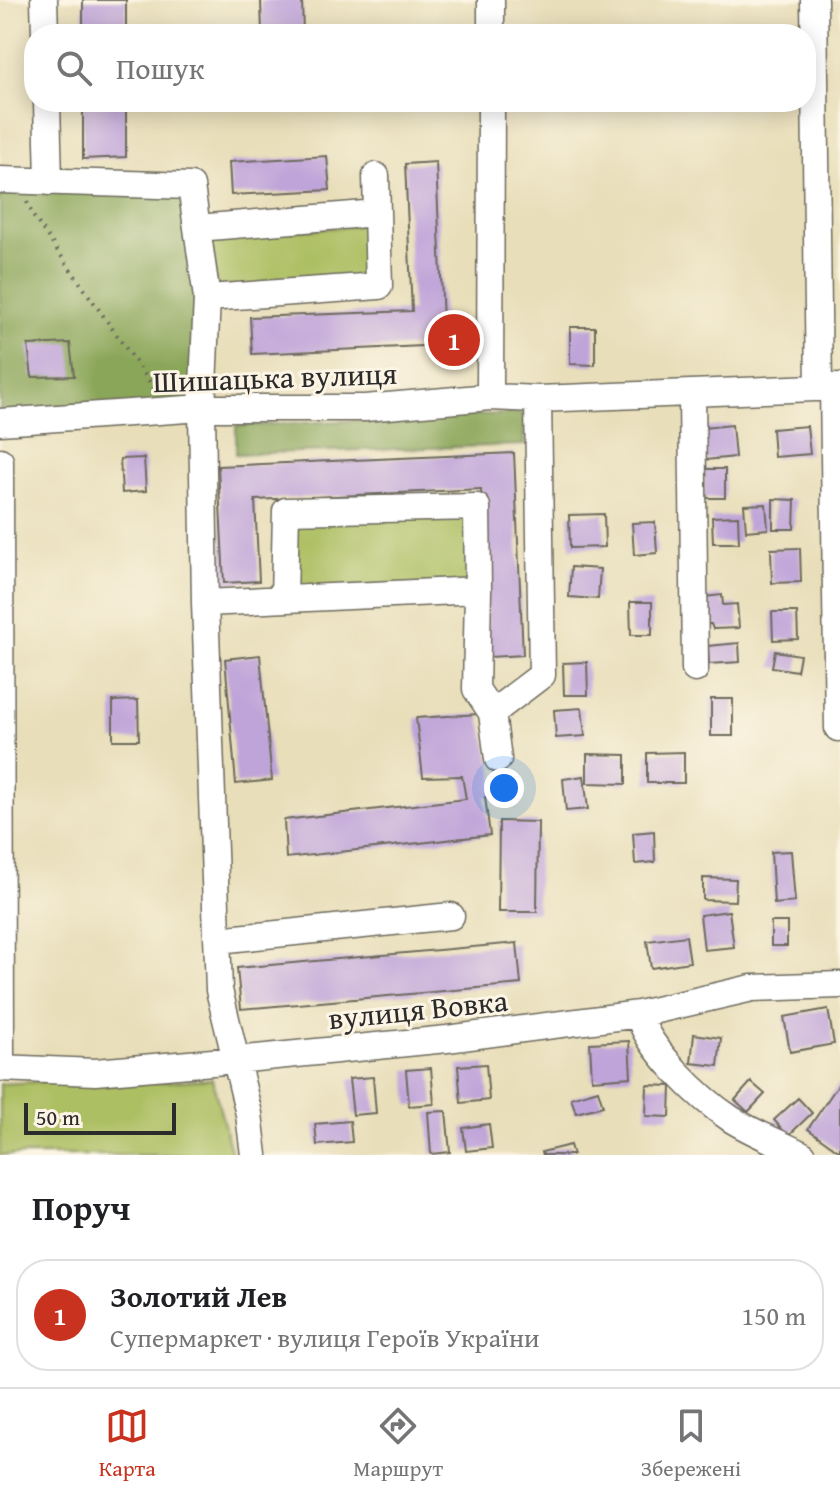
<!DOCTYPE html>
<html lang="uk">
<head>
<meta charset="utf-8">
<style>
  :root { --surface:#fff; --page:#f6f6f6; --text:#202124; --muted:#757577; --line:#e0e0e0; --accent:#c8321e }
  body { margin:0; font-family:"Gentium Book Plus",serif; background:var(--page); color:var(--text) }
  .scale { position:absolute; left:24px; bottom:20px; width:152px; box-sizing:border-box; padding-left:8px; border:4px solid #2b2b2b; border-top:0; font-size:22px; line-height:28px; white-space:nowrap; color:#2b2b2b; -webkit-text-stroke:6px #fcf5e5; paint-order:stroke }
  .you { position:absolute; left:504px; top:788px; width:28px; height:28px; margin:-20px; border:6px solid #fff; border-radius:50%; background:#1a73e8; box-shadow:0 0 0 12px #1a73e833 }
  .badge { display:grid; place-items:center; width:52px; height:52px; border-radius:50%; background:var(--accent); color:#fff; font-size:26px; font-weight:700 }
  .pin { position:absolute; translate:-50% -50%; border:4px solid #fff; box-shadow:0 2px 8px #0006 }
  .list { margin:0; padding:0; list-style:none }
  h2 { display:flex; justify-content:space-between; align-items:center; height:104px; margin:0; padding:0 32px; font-size:34px }
  h2 small { font-size:26px; font-weight:400; color:var(--muted) }
  .list li { display:grid; grid-template-columns:52px 1fr auto; gap:24px; align-items:center; box-sizing:border-box; height:112px; margin:0 16px 16px; padding:0 16px; border:2px solid var(--line); border-radius:32px }
  .list b { display:block; font-size:30px; white-space:nowrap }
  .list p { margin:0; font-size:26px; white-space:nowrap; color:var(--muted) }
  .list em { font-size:26px; font-style:normal; color:var(--muted) }
  .icon { flex:none; width:44px; height:44px; fill:none; stroke:currentColor; stroke-width:2; stroke-linecap:round; stroke-linejoin:round }
  .map { position:relative; flex:none; width:840px; height:1155px; overflow:hidden }
  .search { position:absolute; background:var(--surface); box-shadow:0 4px 20px #0003; left:24px; right:24px; top:24px; height:88px; display:flex; align-items:center; gap:20px; box-sizing:border-box; padding:0 28px; border-radius:32px; color:var(--muted); font-size:30px }
  .sheet { height:232px; background:var(--surface) }
  nav { display:flex; justify-content:space-around; align-items:center; box-sizing:border-box; height:112px; border-top:2px solid var(--line); background:var(--surface); font-size:22px; color:var(--muted) }
  nav a { display:grid; justify-items:center; gap:4px }
  nav .on { color:var(--accent) }
  .map>svg:first-child { display:block }
  .green { fill:#adbf63; stroke:#6c7547; stroke-width:2 }
  .forest { fill:#8aa659; stroke:#5a6842; stroke-width:2 }
  .building { fill:#bfa4d9 }
  .lines { fill:none; stroke-linecap:round; stroke-linejoin:round }
  .minor-casing { stroke:#6d6a5d; stroke-width:29 }
  .path { stroke:#6d6a5d; stroke-width:4; stroke-dasharray:2 6; stroke-linecap:butt }
  .minor { stroke:#fff; stroke-width:26 }
  .labels { text-anchor:middle; dominant-baseline:central; stroke-width:6; stroke-linejoin:round; paint-order:stroke }
  .street-label { font-size:30px; fill:#2b2b2b; stroke:#fcf5e5 }
</style>
</head>
<body>
<div class="map">
<svg width="840" height="1155" viewBox="0 0 840 1155">
  <rect width="100%" height="100%" fill="#fcf5e5"/>
  <filter id="ink" filterUnits="userSpaceOnUse"><feTurbulence type="fractalNoise" baseFrequency=".0125" numOctaves="2"/><feDisplacementMap in="SourceGraphic" scale="16" xChannelSelector="R" yChannelSelector="G"/><feConvolveMatrix kernelMatrix="1 2 1 2 8 2 1 2 1" color-interpolation-filters="sRGB"/></filter>
  <filter id="wash" filterUnits="userSpaceOnUse"><feTurbulence type="fractalNoise" baseFrequency=".006" numOctaves="4" result="noise"/><feDisplacementMap in="SourceGraphic" scale="32" xChannelSelector="R" yChannelSelector="G"/><feGaussianBlur stdDeviation="1.8" result="paint"/><feColorMatrix in="noise" values="0 0 0 0 0 0 0 0 0 0 0 0 0 0 0 0 0 1.4 0 .05"/><feComposite in="paint" operator="in"/></filter>
  <g filter="url(#wash)">
    <rect width="100%" height="100%" fill="#e8deb9"/>
    <path class="green" d="M366 225 363 281 217 289 211 238Z
      M470 515V584L289 593 291 518Z
      M212 1079 232 1155H0V1084L68 1080 114 1085Z"/>
    <path class="forest" d="M0 181 191 186 202 408 0 422Z
      M524 413V445L236 454V426Z"/>
    <g id="blocks">
      <path class="building" d="M83 0H126V34H83Z
        M261 0H302L303 34H262Z
        M83 102H126V157L83 159Z
        M327 156 330 190 231 195 229 162Z
        M436 162 444 345 252 354 250 317 412 311 405 164Z
        M570 327H595V365L570 364Z
        M70 343 74 376 32 377 28 345Z
        M732 425 735 457 706 460 703 428Z
        M807 426 810 454 774 457 772 429Z
        M514 453 523 655 489 657 481 489 255 500 259 581 224 583 218 466Z
        M144 458 146 491 122 493 120 459Z
        M704 469H725V498H704Z
        M773 499 795 500 794 529H773Z
        M766 504 768 529 746 531 744 505Z
        M604 514 605 547 570 548 569 515Z
        M738 516 739 543H713L712 517Z
        M655 522 657 553 634 555 632 523Z
        M800 548 801 582 772 583 771 549Z
        M571 567 600 569 598 599 569 597Z
        M722 595 723 605 737 604 739 628 713 629 711 624H705L704 597Z
        M630 602H652V635H631Z
        M772 612H797L798 639 773 640Z
        M739 643 740 662 709 664 708 646Z
        M775 651 800 655 797 671 772 667Z
        M260 655 272 780 236 784 225 659Z
        M587 662 588 695H564L563 663Z
        M711 699H733V736H711Z
        M138 700 139 740H113V701Z
        M582 708 585 736 556 738 554 710Z
        M479 714 493 769 494 797H485L490 835 286 858 284 820 466 799 462 776 423 777 416 718Z
        M684 752V783H647V753Z
        M587 754 626 755V784L587 783Z
        M584 776 588 809 566 811 563 779Z
        M499 821 538 822 537 912H498Z
        M654 831 655 862 635 864 633 833Z
        M791 851 795 902 774 904 771 852Z
        M703 878 736 879 735 901 703 900Z
        M729 911 734 947 704 950 700 915Z
        M771 922H787V946H771Z
        M686 936 690 962 651 968 647 941Z
        M517 943 521 984 241 1009 237 968Z
        M828 1009 834 1044 790 1052 784 1017Z
        M694 1034 721 1038 718 1066 691 1063Z
        M629 1041 631 1077 592 1080 590 1043Z
        M486 1064 489 1100 461 1103 458 1066Z
        M431 1068 434 1104 409 1106 406 1070Z
        M373 1077 376 1113 353 1115 349 1079Z
        M751 1082 765 1094 748 1112 735 1100Z
        M840 1082V1152L808 1129Z
        M647 1085 671 1086 670 1117 646 1116Z
        M598 1090 603 1106 576 1113 571 1098Z
        M798 1098 812 1113 788 1136 774 1120Z
        M446 1111 450 1152 431 1154 428 1112Z
        M350 1121 352 1142 317 1145 315 1124Z
        M489 1124 492 1148 466 1151 463 1128Z
        M570 1145 573 1155H543L542 1152Z"/>
    </g>
  </g>
  <g filter="url(#ink)">
    <use href="#blocks" fill-opacity="0" stroke="#6d6a5d" stroke-width="2"/>
    <g class="lines">
      <g class="minor-casing">
        <path id="minor" d="M44 0 45 34
          M814 0 819 388
          M491 34V0
          M47 102 49 182
          M0 180 191 186 207 298
          M197 228 377 213
          M833 387 838 728
          M692 393 695 669
          M490 397 491 102
          M0 422 202 408H365L490 397 538 399 840 387
          M0 461 1 1068
          M284 599 286 511 477 507 478 590
          M205 603 478 590 476 689 492 713
          M498 759 492 713 542 675 538 399
          M218 940 451 916
          M639 1014C646 1048 702 1100 731 1119 753 1133 780 1143 803 1155
          M0 1068 95 1072 236 1060 447 1039 639 1014 752 988 840 985
          M254 1155 249 1114 219 990 205 603 202 408 207 298 379 286 376 176"/>
      </g>
      <path class="path" d="M27 202 33 216 154 388"/>
      <use href="#minor" class="minor"/>
    </g>
  </g>
  <g class="labels">
    <g class="street-label">
      <text transform="translate(275 377) rotate(-2)">Шишацька вулиця</text>
      <text transform="translate(418 1009) rotate(-6)">вулиця Вовка</text>
    </g>
  </g>
</svg>
<div class="scale">50 m</div>
<div class="you"></div>
<div class="pin badge" style="left:454px;top:340px">1</div>
<div class="search"><svg class="icon" aria-label="search" viewBox="0 0 24 24"><circle cx="10" cy="10" r="6"/><path d="M15 15l6 6"/></svg>Пошук</div>
</div>
<section class="sheet">
<h2>Поруч<small></small></h2>
<ul class="list">
<li><span class="badge">1</span><div><b>Золотий Лев</b><p>Супермаркет · вулиця Героїв України</p></div><em>150 m</em></li>
</ul>
</section>
<nav>
<a class="on"><svg class="icon" aria-label="map" viewBox="0 0 24 24"><path d="M3 6l6-2 6 2 6-2v14l-6 2-6-2-6 2zM9 4v14M15 6v14"/></svg>Карта</a>
<a><svg class="icon" aria-label="directions" viewBox="0 0 24 24"><path d="M12 3l9 9-9 9-9-9zM9 14v-3h6M13 9l2 2-2 2"/></svg>Маршрут</a>
<a><svg class="icon" aria-label="saved" viewBox="0 0 24 24"><path d="M7 4h10v16l-5-4-5 4z"/></svg>Збережені</a>
</nav>
</body>
</html>
